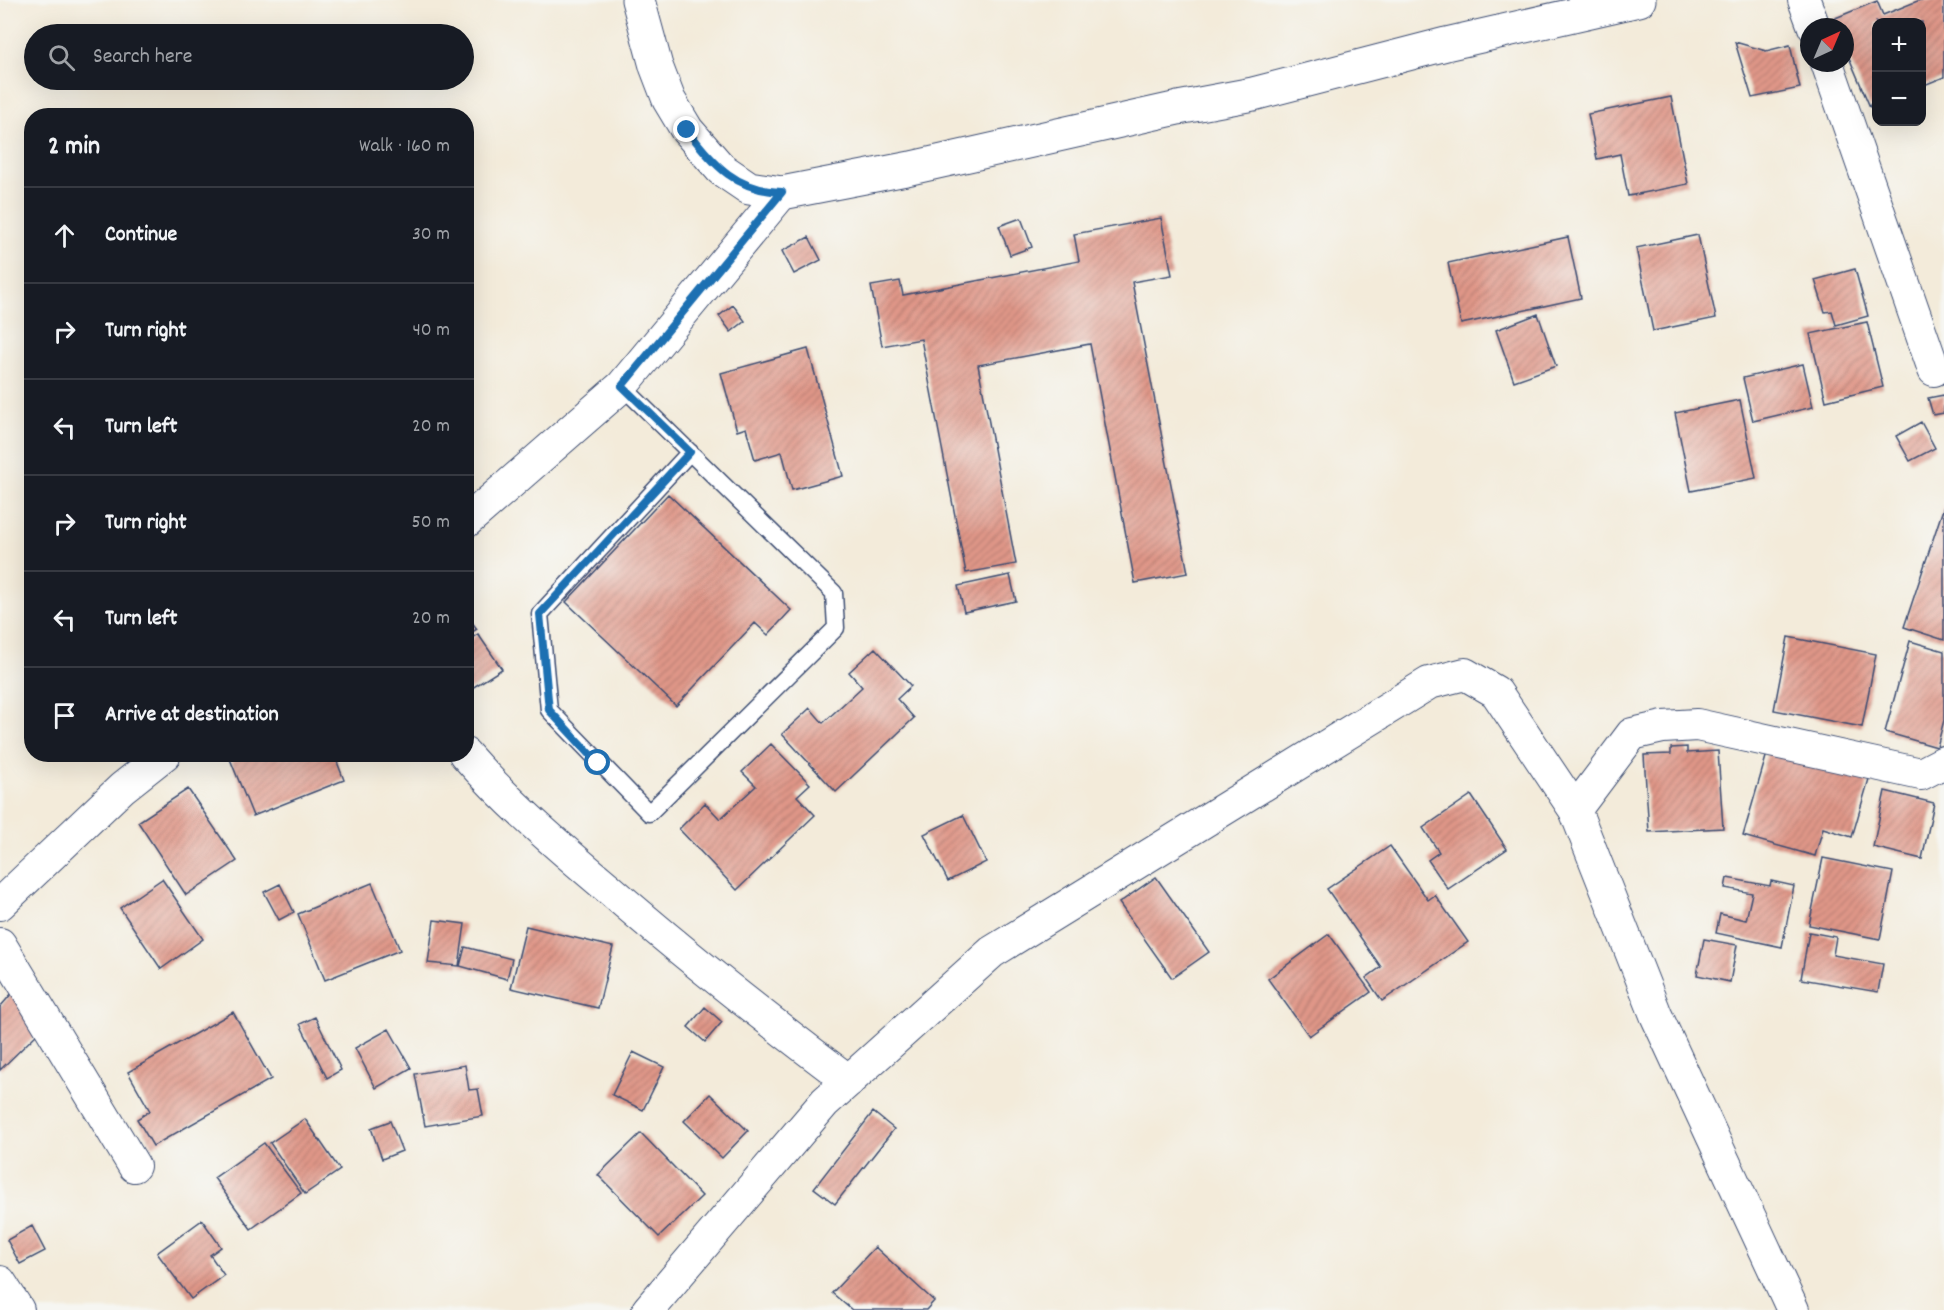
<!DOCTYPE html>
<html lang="en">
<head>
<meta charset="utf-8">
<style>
  :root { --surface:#171b24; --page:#20242c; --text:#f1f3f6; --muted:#9ea1a6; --line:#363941 }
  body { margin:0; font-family:Dekko,sans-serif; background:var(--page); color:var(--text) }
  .controls { position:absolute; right:18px; top:18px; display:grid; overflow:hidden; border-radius:12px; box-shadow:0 6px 24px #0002 }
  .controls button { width:54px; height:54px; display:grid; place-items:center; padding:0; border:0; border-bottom:2px solid var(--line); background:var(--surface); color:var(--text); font:30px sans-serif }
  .compass { position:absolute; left:1800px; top:18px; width:54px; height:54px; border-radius:50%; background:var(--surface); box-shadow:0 6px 24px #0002; rotate:44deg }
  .stop { position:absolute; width:18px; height:18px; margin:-14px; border:4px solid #1f6fb2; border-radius:50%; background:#fff }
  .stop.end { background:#1f6fb2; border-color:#fff; box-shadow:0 2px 6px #0008 }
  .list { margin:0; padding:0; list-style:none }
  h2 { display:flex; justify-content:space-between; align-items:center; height:78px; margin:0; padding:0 24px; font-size:26px }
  h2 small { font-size:20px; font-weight:400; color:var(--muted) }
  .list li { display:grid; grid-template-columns:39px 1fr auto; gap:18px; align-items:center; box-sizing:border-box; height:96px; padding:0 24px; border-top:2px solid var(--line) }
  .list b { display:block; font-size:22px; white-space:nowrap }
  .list em { font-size:20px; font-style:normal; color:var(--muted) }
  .icon { flex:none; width:33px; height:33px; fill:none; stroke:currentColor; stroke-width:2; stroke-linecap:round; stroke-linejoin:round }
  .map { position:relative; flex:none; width:1944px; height:1310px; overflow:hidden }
  .search { position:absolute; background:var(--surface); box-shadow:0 6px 24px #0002; left:24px; top:24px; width:450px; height:66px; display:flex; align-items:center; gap:15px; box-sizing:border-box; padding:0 21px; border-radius:33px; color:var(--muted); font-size:22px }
  .panel { position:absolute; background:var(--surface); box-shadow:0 6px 24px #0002; left:24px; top:108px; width:450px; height:654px; border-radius:24px }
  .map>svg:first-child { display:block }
  .building { fill:url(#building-hatch) }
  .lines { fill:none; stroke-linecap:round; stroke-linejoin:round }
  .service-casing { stroke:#3b4b71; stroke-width:19 }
  .minor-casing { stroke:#3b4b71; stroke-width:34 }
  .tertiary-casing { stroke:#3b4b71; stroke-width:35 }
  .service { stroke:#fff; stroke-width:16 }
  .minor { stroke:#fff; stroke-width:32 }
  .tertiary { stroke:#fff; stroke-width:33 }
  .route { stroke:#1f6fb2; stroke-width:8 }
</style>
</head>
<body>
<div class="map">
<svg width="1944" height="1310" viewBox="0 0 1944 1310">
  <defs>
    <pattern id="building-hatch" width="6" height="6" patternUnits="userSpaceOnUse" patternTransform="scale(1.5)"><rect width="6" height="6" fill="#e09788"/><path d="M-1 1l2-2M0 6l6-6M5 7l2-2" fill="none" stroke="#b57c72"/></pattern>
  </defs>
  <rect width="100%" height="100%" fill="#f6f6f2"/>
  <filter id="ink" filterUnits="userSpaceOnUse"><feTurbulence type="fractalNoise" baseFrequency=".0167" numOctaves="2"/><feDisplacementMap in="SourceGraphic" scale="12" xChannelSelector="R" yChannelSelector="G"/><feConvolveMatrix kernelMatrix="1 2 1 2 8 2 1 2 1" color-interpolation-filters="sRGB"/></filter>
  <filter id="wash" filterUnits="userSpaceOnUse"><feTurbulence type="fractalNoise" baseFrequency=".008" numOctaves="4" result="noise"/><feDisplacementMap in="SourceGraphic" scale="24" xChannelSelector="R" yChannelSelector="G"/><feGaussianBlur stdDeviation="1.35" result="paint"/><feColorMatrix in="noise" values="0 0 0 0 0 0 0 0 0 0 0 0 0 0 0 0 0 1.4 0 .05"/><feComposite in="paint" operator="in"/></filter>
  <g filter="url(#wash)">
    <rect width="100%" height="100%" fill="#f3ebda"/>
    <g id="blocks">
      <path class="building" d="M1920 0H1944V77L1922 86V22H1876V104L1870 107 1845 48V27H1836L1833 19 1877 1 1883 15Z
        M1735 42 1766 51 1790 45 1800 88 1752 98Z
        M1671 97 1688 184 1628 196 1620 154 1597 159 1588 114Z
        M1021 218 1032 247 1010 255 999 226Z
        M1161 218 1172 275 1132 282 1188 573 1135 583 1090 344 978 365 1016 564 966 573 921 339 882 346 871 286 900 281 903 295 1079 261 1074 234Z
        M1698 235 1716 318 1653 331 1636 248Z
        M809 237 821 260 794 274 782 251Z
        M1568 237 1581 298 1461 324 1448 263Z
        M1855 269 1868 316 1836 325 1832 311 1825 312 1815 280Z
        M733 305 745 321 731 332 719 316Z
        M1538 314 1556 366 1514 381 1496 330Z
        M1867 322 1883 387 1826 401 1810 334Z
        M808 349 843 476 792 490 782 452 755 460 746 428 737 431 721 373Z
        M1803 364 1813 407 1753 421 1743 378Z
        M1944 395V413L1933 415 1928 398Z
        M1740 400 1756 478 1691 491 1675 413Z
        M1921 422 1935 448 1910 461 1896 436Z
        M668 494 791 610 768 635 755 623 676 706 566 602Z
        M1944 506V640L1904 627Z
        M1010 575 1016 601 964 612 958 586Z
        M466 614 477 629 466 636Z
        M478 634 502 669 466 692V642Z
        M1788 637 1876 654 1862 727 1774 710Z
        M1910 641 1944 651V720L1937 747 1885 732Z
        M875 648 911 686 897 699 914 718 836 792 782 734 810 708 823 723 862 687 849 672Z
        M771 744 810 784 797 796 815 815 737 890 679 829 705 803 720 819 756 786 742 772Z
        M1687 747V753L1718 751 1723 828 1649 832 1644 755 1671 754V748Z
        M1768 750 1869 779 1852 837 1823 828 1815 856 1743 836Z
        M228 754H334L344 780 253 816Z
        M188 789 237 861 186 895 138 822Z
        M1885 791 1934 803 1922 859 1873 847Z
        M1471 795 1507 849 1448 889 1428 860 1439 852 1423 828Z
        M963 815 986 862 948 881 924 834Z
        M1390 846 1428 900 1435 895 1468 942 1382 1001 1366 978 1381 967 1327 889Z
        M1823 858 1893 872 1880 939 1809 925Z
        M1156 877 1209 952 1172 978 1119 903Z
        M1727 878 1770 886 1771 881 1794 886 1782 947 1716 933 1720 914 1746 920 1752 893 1725 888Z
        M162 879 203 939 161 969 120 908Z
        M372 883 400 950 325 980 298 914Z
        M280 884 294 912 279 920 264 892Z
        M434 920 465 924 459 966 428 963Z
        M526 926 613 947 598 1008 511 988Z
        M1809 932 1836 937 1833 955 1883 964 1878 992 1801 979Z
        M1329 934 1371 992 1309 1036 1268 979Z
        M1704 939 1737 945 1730 982 1697 975Z
        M465 947 512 959 507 979 460 966Z
        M13 992 38 1033 0 1070V1007Z
        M705 1007 722 1022 705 1042 688 1027Z
        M233 1012 271 1079 153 1146 137 1119 150 1111 128 1072Z
        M315 1017 341 1070 327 1078 300 1024Z
        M389 1029 411 1068 376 1088 355 1048Z
        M633 1052 664 1067 643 1110 612 1095Z
        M465 1065 469 1090 478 1089 483 1116 425 1126 415 1074Z
        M710 1094 748 1131 722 1158 684 1121Z
        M873 1112 894 1129 835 1204 814 1188Z
        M305 1119 340 1170 305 1194 270 1143Z
        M390 1121 402 1151 382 1159 371 1128Z
        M641 1133 702 1196 659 1237 598 1175Z
        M264 1143 301 1193 251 1229 214 1178Z
        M202 1220 221 1247 210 1255 224 1275 191 1299 157 1253Z
        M32 1226 45 1251 20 1264 7 1240Z
        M875 1247 934 1301 926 1310H852L832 1293Z"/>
    </g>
  </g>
  <g filter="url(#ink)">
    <use href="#blocks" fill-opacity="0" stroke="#3b4b71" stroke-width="1.5"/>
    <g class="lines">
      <g class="service-casing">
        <path id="service" d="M622 386 834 593 836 628 649 813 549 710 540 614 690 452"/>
      </g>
      <g class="minor-casing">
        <path id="minor" d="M1804 0 1814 27
          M1827 63 1934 370
          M466 522 622 386 782 193
          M465 754C509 804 558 846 608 888 686 956 766 1019 849 1081
          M0 904 122 788 165 754
          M0 944 134 1166
          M0 1282 18 1310
          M648 1310 825 1102 992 952 1429 683 1465 674 1496 692 1575 810
          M1793 1310 1656 1015 1575 810 1632 734 1663 727 1697 725 1921 774 1944 762"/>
      </g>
      <g class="tertiary-casing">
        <path id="tertiary" d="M638 0 656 66 669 100 687 130 721 169 749 188 782 193 911 168 1178 108 1253 94 1446 44 1639 0"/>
      </g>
      <use href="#service" class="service"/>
      <use href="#minor" class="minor"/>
      <use href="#tertiary" class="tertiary"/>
    </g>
  </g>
  <g class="lines" filter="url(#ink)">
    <path class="route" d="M598 763 549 710 540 614 690 452 622 386 782 192C734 190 715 165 687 130"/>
  </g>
</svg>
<div class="controls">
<button>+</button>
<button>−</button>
</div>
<svg class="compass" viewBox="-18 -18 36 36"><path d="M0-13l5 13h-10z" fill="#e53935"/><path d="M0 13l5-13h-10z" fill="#9ea1a6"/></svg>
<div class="stop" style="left:598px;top:763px"></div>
<div class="stop end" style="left:687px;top:130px"></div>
<div class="search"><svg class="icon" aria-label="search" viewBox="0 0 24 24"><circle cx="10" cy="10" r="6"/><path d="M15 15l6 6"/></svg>Search here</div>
<section class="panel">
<h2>2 min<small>Walk · 160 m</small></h2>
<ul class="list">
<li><svg class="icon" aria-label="ahead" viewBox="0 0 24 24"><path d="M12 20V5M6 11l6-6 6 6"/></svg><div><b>Continue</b></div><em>30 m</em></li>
<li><svg class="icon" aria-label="right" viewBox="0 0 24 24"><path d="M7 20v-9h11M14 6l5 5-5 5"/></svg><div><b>Turn right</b></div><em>40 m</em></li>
<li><svg class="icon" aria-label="left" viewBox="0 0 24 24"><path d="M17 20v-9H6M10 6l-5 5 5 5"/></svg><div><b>Turn left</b></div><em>20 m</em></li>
<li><svg class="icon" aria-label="right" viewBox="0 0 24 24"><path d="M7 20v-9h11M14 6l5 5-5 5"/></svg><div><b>Turn right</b></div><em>50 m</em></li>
<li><svg class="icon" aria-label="left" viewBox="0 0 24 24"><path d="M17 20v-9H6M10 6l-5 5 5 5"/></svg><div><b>Turn left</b></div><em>20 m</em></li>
<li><svg class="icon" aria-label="arrive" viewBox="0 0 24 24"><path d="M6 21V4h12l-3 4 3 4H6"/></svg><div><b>Arrive at destination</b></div></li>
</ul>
</section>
</div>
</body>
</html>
